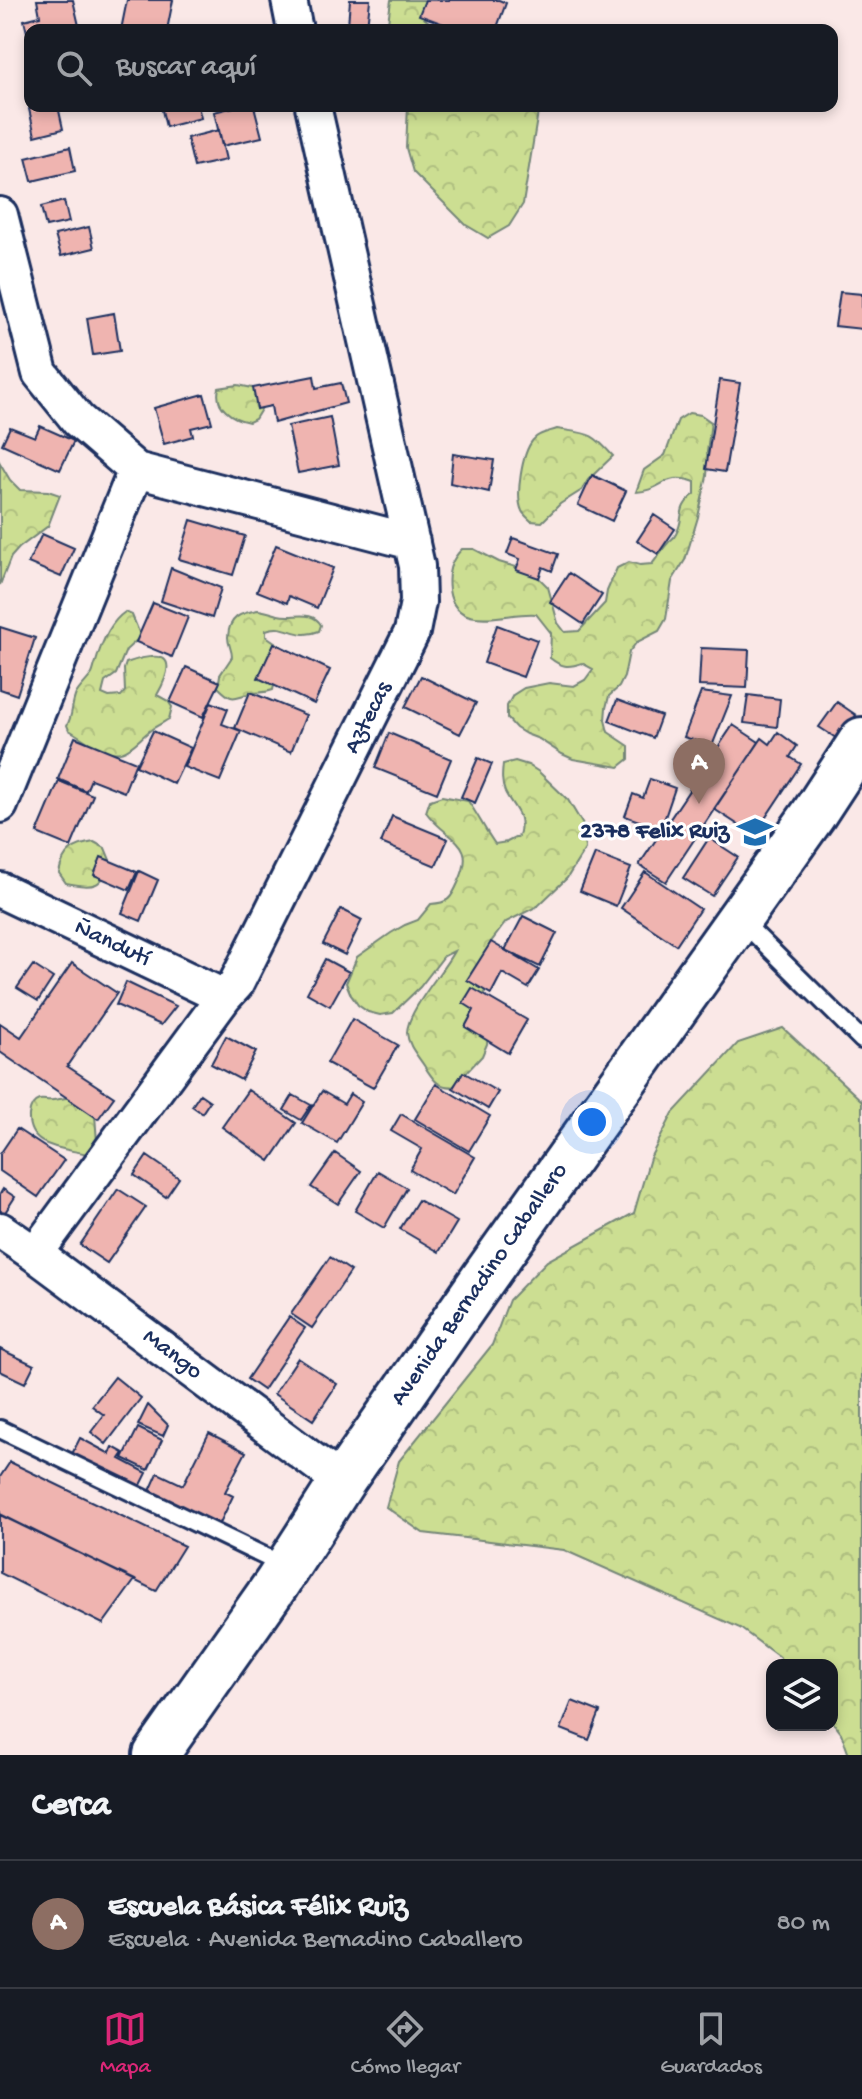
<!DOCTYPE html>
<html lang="es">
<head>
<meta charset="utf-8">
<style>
  :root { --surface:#171b24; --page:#242831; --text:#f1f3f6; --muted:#9ea1a6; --line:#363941; --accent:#db2777 }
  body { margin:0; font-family:"Gochi Hand",sans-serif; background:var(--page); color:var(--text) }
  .controls { position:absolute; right:24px; bottom:24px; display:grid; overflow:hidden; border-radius:16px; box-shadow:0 4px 12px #0003 }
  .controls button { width:72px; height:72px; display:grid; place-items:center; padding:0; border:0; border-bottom:2px solid var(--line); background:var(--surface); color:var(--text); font:40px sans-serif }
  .you { position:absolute; left:592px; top:1122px; width:28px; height:28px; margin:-20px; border:6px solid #fff; border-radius:50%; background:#1a73e8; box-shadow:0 0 0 12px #1a73e833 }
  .badge { display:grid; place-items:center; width:52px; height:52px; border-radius:50%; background:var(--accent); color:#fff; font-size:26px; font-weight:700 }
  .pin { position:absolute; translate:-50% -66px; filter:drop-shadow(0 2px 4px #0008) }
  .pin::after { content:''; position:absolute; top:42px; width:28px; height:24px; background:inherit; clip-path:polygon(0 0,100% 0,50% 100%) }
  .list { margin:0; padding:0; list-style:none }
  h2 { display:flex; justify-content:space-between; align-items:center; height:104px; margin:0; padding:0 32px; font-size:34px }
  h2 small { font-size:26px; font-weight:400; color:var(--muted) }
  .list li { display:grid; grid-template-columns:52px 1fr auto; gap:24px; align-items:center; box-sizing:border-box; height:128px; padding:0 32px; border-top:2px solid var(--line) }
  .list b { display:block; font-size:30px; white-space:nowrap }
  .list p { margin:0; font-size:26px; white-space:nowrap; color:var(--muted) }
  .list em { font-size:26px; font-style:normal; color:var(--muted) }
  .icon { flex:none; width:44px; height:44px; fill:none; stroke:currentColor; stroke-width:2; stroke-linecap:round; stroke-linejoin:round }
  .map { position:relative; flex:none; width:862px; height:1755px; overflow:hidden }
  .search { position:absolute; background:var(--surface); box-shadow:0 4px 12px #0003; left:24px; right:24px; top:24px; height:88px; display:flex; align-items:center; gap:20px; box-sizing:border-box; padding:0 28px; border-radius:16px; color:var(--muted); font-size:30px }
  .sheet { height:232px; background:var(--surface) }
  nav { display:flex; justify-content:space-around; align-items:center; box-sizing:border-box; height:112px; border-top:2px solid var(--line); background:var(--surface); font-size:22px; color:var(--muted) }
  nav a { display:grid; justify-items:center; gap:4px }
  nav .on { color:var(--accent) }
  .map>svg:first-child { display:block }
  .forest { fill:url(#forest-crowns); stroke:#748678; stroke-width:2 }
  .building { fill:#efb4b0; stroke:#1b2f5e; stroke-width:2 }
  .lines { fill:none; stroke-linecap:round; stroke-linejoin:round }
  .service-casing { stroke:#1b2f5e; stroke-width:22 }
  .minor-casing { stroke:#1b2f5e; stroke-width:40 }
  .primary-casing { stroke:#1b2f5e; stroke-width:50 }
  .service { stroke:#fff; stroke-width:16 }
  .minor { stroke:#fff; stroke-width:34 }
  .primary { stroke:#fff; stroke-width:44 }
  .labels { text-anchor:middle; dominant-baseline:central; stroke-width:6; stroke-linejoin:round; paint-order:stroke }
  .street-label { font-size:24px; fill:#1b2f5e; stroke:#fff }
  .poi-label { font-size:24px; font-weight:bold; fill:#1b2f5e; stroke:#fff; text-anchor:end }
</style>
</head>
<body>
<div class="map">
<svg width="862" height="1755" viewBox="0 0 862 1755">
  <defs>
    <pattern id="forest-crowns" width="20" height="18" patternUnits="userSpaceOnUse" patternTransform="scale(2)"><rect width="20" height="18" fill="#ccde92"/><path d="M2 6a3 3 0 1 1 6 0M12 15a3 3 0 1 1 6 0" fill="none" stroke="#afbf80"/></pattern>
  </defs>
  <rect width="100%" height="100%" fill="#fae8e7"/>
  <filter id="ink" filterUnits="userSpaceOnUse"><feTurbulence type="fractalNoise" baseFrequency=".0125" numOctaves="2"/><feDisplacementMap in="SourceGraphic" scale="16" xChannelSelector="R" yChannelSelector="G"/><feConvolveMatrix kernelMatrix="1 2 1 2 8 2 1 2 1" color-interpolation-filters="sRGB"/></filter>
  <g filter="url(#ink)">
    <path class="forest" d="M391 0H427L424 18 438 30H387Z
      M408 106H539L523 204 509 226 488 238 466 225 413 172 406 148Z
      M238 385 257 389 268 398 255 419 249 422C232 419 214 407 219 388Z
      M689 413 701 415 711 422 707 452 708 462 707 476 698 517 685 560 672 581 666 619 659 631 637 642 629 652 624 677 619 687 609 696 606 708 605 720 608 732 629 746V759L619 767 573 759 562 754 539 739 526 734 516 728 507 718V706L513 695 524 688 549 683 574 686 585 680 593 669 582 663C568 668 561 667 550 658L551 633 536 614C507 611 456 635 449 590 447 573 450 561 462 549H474L499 562 526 570 538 577 548 587 558 623 565 632 579 631 605 603 607 591 617 568 629 562 640 565 652 564C658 557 662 549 668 543 672 538 673 540 676 534 686 516 675 509 695 494V482C664 471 663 491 636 492L644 470 665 455 678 420Z
      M557 429C589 434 591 431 613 456L588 480 582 490 560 504 542 522 531 521C528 518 524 515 522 511 515 496 522 453 533 440 538 433 549 432 557 429Z
      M0 463 10 480 20 490 48 491 60 495 48 526 19 548 11 557 0 585Z
      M258 610C266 611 271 613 278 615 293 619 312 609 321 625L319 631C295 641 287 622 266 630V636L282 647 273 690C265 693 261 692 253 693 233 696 235 704 218 687L220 675 232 657C232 649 228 645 228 637 229 617 240 613 258 610Z
      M125 612 132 615 139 632V638L126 650 116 674 105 682 102 694 109 697 121 696 125 691 124 669 126 663C163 650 180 655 157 695L168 701 172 707 169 719C164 722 158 725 152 729 132 744 125 762 96 747 87 742 78 735 69 730L67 725C73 716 71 705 76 694 80 687 87 681 92 674 94 670 94 666 96 662 101 644 110 622 125 612Z
      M515 761 528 765 539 772 568 800 583 825 585 849 567 878 538 906 506 922 491 942 484 982 486 1008 490 1020 487 1044 482 1056 453 1087C436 1086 434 1080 425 1067 418 1056 408 1046 407 1033 407 1011 443 972 454 951L444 956 420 987 393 1013 380 1015 368 1012 358 1005 351 995 346 983 357 957 391 933 405 925 418 920 431 904C448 903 451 899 458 883 479 839 447 842 426 812L430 800 442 796 468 801C478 815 485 830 495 844L507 842 519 836C525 814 514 810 505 792 501 782 502 774 503 764Z
      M94 842 105 848 110 860C103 889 93 888 66 883L59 873C63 852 73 845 94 842Z
      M783 1028 862 1101V1755H849L841 1733 832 1721V1665H786L779 1657 740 1628 564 1550 423 1533 386 1507 399 1461 492 1345 509 1300 547 1261 634 1213 650 1158 673 1113 738 1043Z
      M78 1096 95 1115 97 1142 87 1154C64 1148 27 1149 29 1115 30 1109 32 1102 39 1100 44 1099 48 1101 53 1100 61 1099 70 1097 78 1096Z"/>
    <path class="building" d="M37 0H73L80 30H30V45L24 20 40 16Z
      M127 0H173L167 30H121Z
      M350 0H370L367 27 348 25Z
      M425 0H499L506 3 496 30H460L419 15Z
      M41 106H58L63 129 35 136 29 109Z
      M161 106H198L201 118 166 127Z
      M238 106H254L262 137 222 146 214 112Z
      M219 130 226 160 194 167 187 138Z
      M70 147 75 171 32 181 26 158Z
      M64 201 69 222 46 227 41 207Z
      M89 227 94 248 61 256 55 235Z
      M840 292 862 294V329L835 326Z
      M114 313 120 351 93 355 87 318Z
      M314 376 316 388 341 383 346 403 274 423 271 406 257 409 253 388Z
      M720 380 740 383 725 472 706 469Z
      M204 394 212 423 191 428 193 436 164 444 154 408Z
      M330 417 339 465 298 473 288 426Z
      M40 426 74 441 60 470 2 444 10 427 35 437Z
      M453 454 494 460 489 492 450 483Z
      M592 475 626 491 612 521 578 505Z
      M654 515 675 529 658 554 637 541Z
      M191 520 245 536 233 575 179 559Z
      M42 534 74 548 61 577 28 563Z
      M513 538 558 554 552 571 543 567 539 578 516 570 520 559 507 554Z
      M276 545 333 568 317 608 289 596 287 603 257 591Z
      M171 568 221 588 212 618 161 601Z
      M569 573 602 595 583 624 550 602Z
      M153 603 188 617 172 657 136 642Z
      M497 625 537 640 523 677 484 663Z
      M0 627 35 638 17 695 0 689Z
      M274 643 330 670 314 704 258 678Z
      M701 648 749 650 747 688 699 686Z
      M186 667 220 682 203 717 170 702Z
      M421 676 476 703 460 734 405 707Z
      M250 692 306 715 291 752 235 728Z
      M701 692 732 696 712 746 684 737Z
      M748 695 780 699 777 727 744 723Z
      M617 700 661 716 653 738 609 721Z
      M211 702 228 709 222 724 241 731 220 781 184 767Z
      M837 702 856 715 839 740 819 727Z
      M733 725 759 742 666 882 639 865Z
      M153 731 191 748 174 784 136 766Z
      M778 732 797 746 790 757 801 764 754 835 714 809 762 738 770 744Z
      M389 733 451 759 437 793 375 768Z
      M75 737 136 762 124 792 91 779 86 791 58 779Z
      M478 758 492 764 475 803 461 797Z
      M650 779 675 788 661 829 625 816 633 794 643 798Z
      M59 781 93 795 71 847 37 833Z
      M392 816 448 839 436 866 381 843Z
      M709 838 738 857 712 896 683 878Z
      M595 854 631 868 616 906 580 891Z
      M101 857 137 872 129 890 94 875Z
      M139 871 158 880 141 921 122 913Z
      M645 872 700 909 676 945 621 908Z
      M341 909 362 920 345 955 323 944Z
      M523 916 557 933 540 967 505 950Z
      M491 942 539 970 528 988 502 973 491 994 467 980Z
      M325 959 349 972 330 1006 307 993Z
      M72 963 117 993 67 1066 114 1097 98 1119 0 1052V1023L21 1037Z
      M33 965 53 978 38 1001 17 988Z
      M126 982 176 1006 161 1025 116 1005Z
      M472 988 527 1020 508 1053 465 1027 474 1010 463 1003Z
      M352 1019 398 1045 373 1088 327 1063Z
      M226 1036 256 1052 241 1080 211 1064Z
      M463 1072 498 1092 488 1109 453 1088Z
      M436 1084 490 1116 469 1151 415 1119Z
      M248 1090 296 1123 270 1161 222 1127Z
      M322 1091 344 1104 350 1094 362 1102 337 1143 302 1123Z
      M200 1094 210 1101 202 1113 192 1106Z
      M293 1095 311 1105 301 1120 284 1110Z
      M401 1114 475 1157 453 1195 410 1170 422 1149 391 1131Z
      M17 1129 64 1160 38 1197 0 1171V1154Z
      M335 1153 361 1171 338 1204 311 1187Z
      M147 1156 179 1178 166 1197 134 1175Z
      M378 1171 407 1188 384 1228 355 1211Z
      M3 1189 15 1197 4 1214 0 1211V1194Z
      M118 1189 146 1207 107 1263 80 1245Z
      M418 1200 457 1222 439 1252 400 1229Z
      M330 1257 351 1271 312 1328 291 1314Z
      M289 1317 305 1328 263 1390 247 1379Z
      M0 1349 34 1365 25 1383 0 1371Z
      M298 1358 337 1384 313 1420 274 1394Z
      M115 1377 141 1398 106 1444 91 1432 104 1415 92 1406Z
      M148 1405 168 1425 163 1436 138 1425Z
      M138 1428 162 1440 148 1470 123 1458Z
      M209 1433 246 1452 225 1492 233 1496 219 1525 150 1491 158 1473 183 1485Z
      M80 1438 110 1454 113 1447 124 1453 120 1459 147 1473 139 1489 72 1454Z
      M10 1462 184 1546 156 1591 0 1514V1477Z
      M0 1515 135 1580 103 1624 0 1573Z
      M572 1701 600 1712 589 1740 561 1729Z"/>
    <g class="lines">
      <g class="service-casing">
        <path id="service" d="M740 919 862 1040
          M0 1429 287 1567"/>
      </g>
      <g class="minor-casing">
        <path id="minor" d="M289 0 295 30
          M0 215 40 373 78 420 136 470 412 542
          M0 805 136 470
          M0 890 224 997
          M0 1230 35 1254 342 1482
          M35 1254 224 997 236 984 412 632 418 602 417 566 313 106"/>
      </g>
      <g class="primary-casing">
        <path id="primary" d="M156 1755 277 1583 342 1482 485 1276 813 815 862 740"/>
      </g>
      <use href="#service" class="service"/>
      <use href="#minor" class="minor"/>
      <use href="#primary" class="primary"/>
    </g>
  </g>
  <defs>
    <g id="school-bare" transform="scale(2.76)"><path d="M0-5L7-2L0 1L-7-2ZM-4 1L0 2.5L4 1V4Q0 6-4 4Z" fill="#1f6fb2" stroke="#fff" stroke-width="2.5" paint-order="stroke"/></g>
  </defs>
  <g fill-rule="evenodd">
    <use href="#school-bare" x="755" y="832"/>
  </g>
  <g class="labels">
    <g class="street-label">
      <text transform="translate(369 718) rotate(-63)">Aztecas</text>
      <text transform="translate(112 944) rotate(25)">Ñandutí</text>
      <text transform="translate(480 1285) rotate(-55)">Avenida Bernadino Caballero</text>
      <text transform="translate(172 1355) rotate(37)">Mango</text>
    </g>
    <g class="poi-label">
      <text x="729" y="832">2378 Felix Ruiz</text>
    </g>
  </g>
</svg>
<div class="controls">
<button><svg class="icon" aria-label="layers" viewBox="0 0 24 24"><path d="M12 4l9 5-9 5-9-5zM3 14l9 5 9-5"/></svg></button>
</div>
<div class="you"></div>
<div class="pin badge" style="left:699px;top:804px;background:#8d6e63">A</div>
<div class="search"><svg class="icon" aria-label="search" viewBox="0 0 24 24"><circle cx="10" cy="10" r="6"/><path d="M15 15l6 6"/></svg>Buscar aquí</div>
</div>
<section class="sheet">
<h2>Cerca<small></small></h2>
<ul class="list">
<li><span class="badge" style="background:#8d6e63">A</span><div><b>Escuela Básica Félix Ruiz</b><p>Escuela · Avenida Bernadino Caballero</p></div><em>80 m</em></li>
</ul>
</section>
<nav>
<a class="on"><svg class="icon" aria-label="map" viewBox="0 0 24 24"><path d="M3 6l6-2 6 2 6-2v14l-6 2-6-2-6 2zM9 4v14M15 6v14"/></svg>Mapa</a>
<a><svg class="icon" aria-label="directions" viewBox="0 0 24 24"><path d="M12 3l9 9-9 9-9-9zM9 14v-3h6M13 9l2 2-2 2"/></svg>Cómo llegar</a>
<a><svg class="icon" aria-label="saved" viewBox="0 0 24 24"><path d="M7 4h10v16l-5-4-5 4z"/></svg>Guardados</a>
</nav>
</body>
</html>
